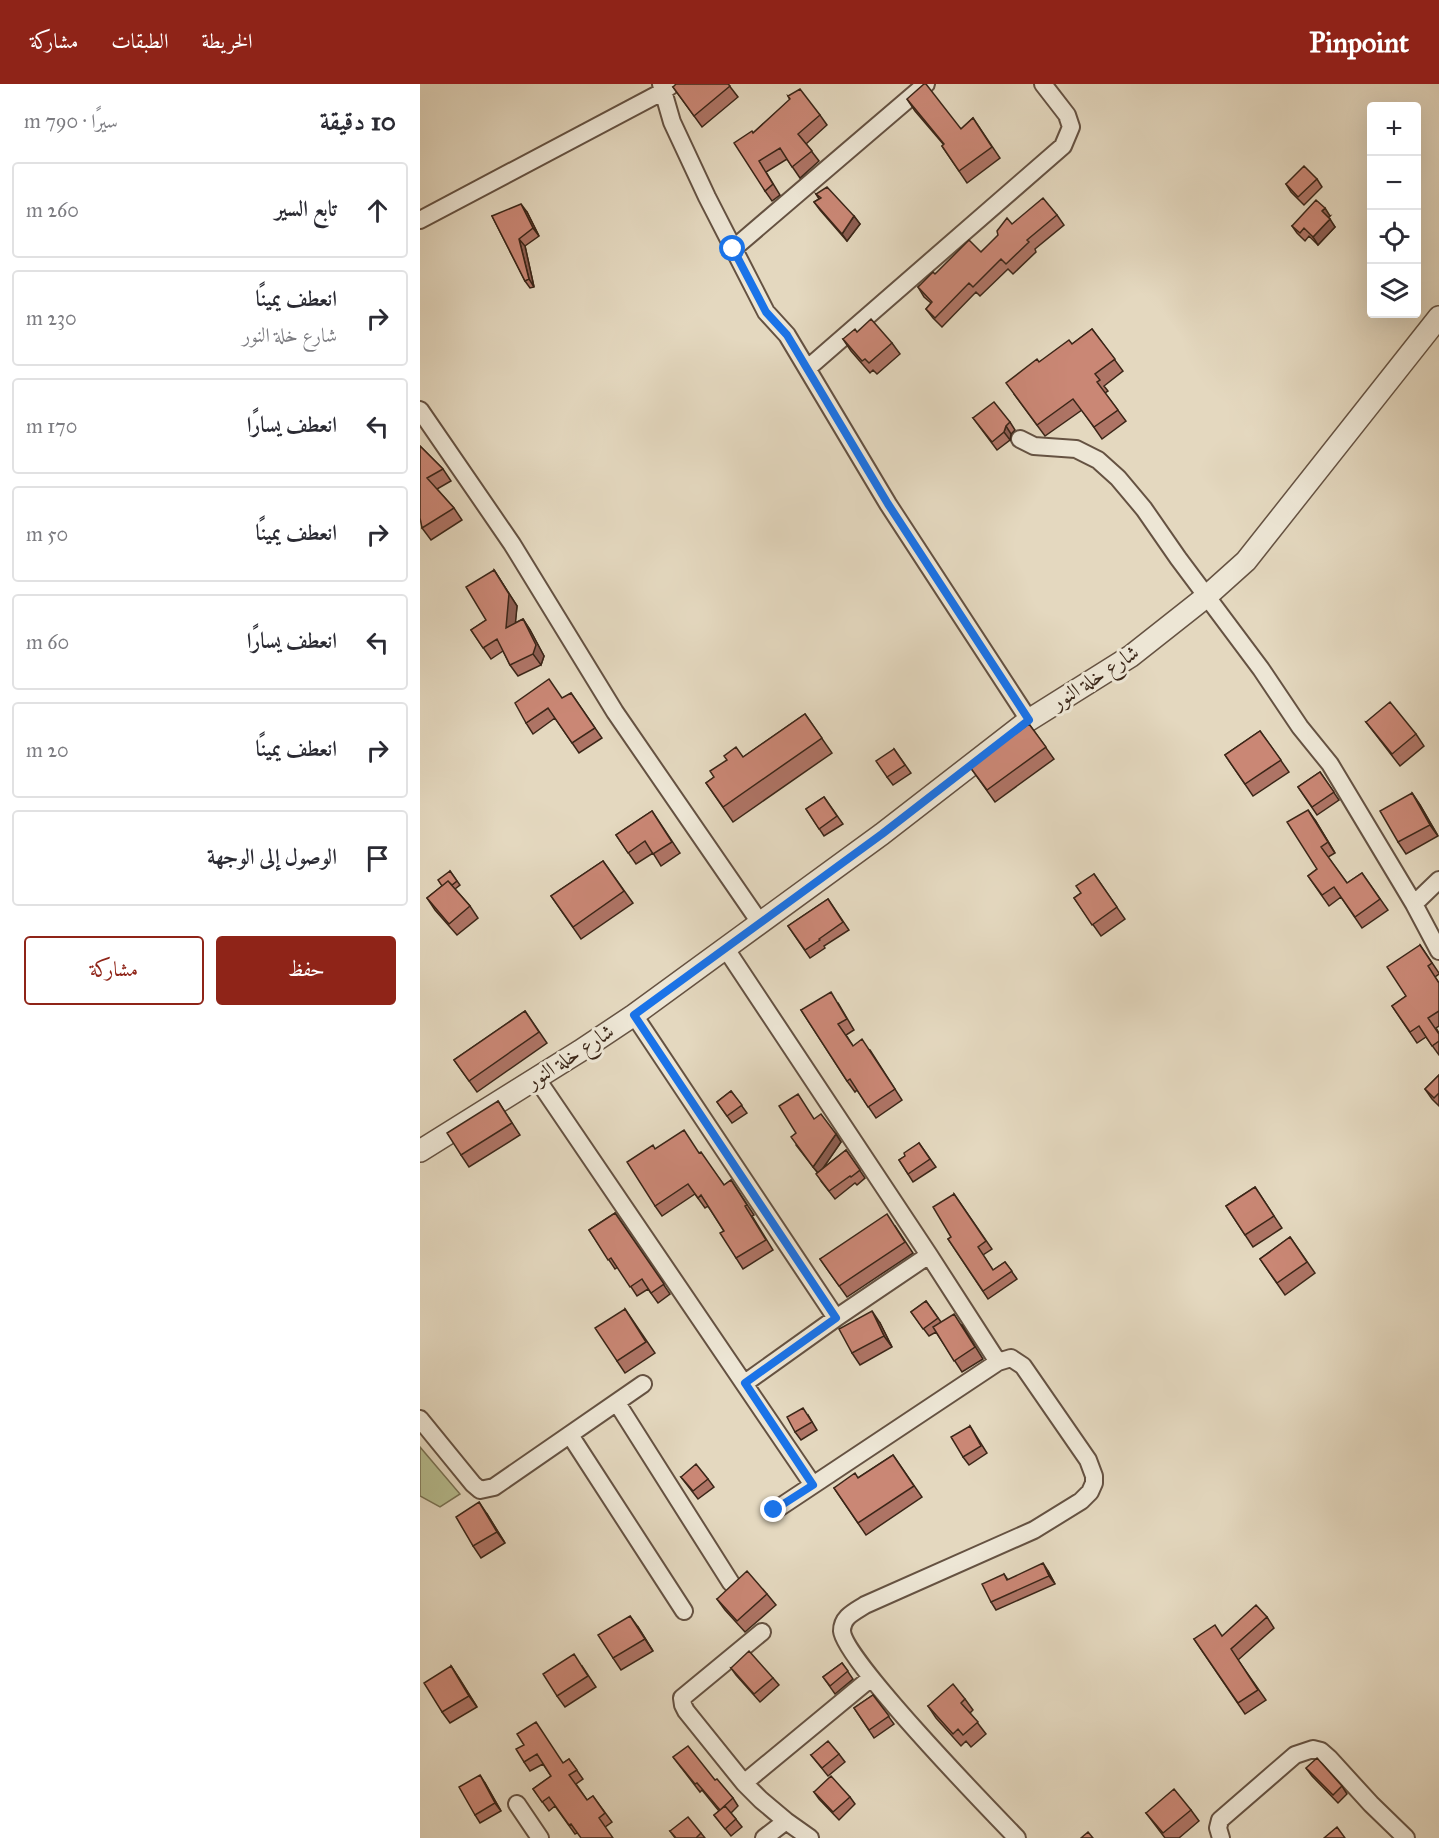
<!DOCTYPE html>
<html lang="ar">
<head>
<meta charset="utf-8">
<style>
  :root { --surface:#fff; --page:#f2f2f3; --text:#2b2b33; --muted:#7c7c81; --line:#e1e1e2; --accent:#8f2418 }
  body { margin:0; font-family:"IM FELL Great Primer",Amiri,serif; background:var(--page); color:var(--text); direction:rtl }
  .controls { position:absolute; right:18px; top:18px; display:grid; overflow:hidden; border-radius:6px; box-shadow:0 6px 24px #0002 }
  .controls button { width:54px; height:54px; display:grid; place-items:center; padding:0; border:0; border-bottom:2px solid var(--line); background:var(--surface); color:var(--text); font:30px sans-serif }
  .stop { position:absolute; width:18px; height:18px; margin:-14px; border:4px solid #1a73e8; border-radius:50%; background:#fff }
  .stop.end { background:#1a73e8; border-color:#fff; box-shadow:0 2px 6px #0008 }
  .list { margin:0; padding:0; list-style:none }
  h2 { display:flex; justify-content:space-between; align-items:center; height:78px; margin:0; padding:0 24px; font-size:26px }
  h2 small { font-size:20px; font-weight:400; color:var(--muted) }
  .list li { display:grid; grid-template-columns:39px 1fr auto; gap:18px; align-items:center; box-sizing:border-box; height:96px; margin:0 12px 12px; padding:0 12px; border:2px solid var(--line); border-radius:6px }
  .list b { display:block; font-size:22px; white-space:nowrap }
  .list p { margin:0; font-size:20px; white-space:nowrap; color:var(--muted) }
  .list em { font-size:20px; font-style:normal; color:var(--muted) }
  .actions { display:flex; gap:12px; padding:18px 24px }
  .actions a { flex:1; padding:14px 0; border:2px solid var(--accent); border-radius:6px; text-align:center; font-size:21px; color:var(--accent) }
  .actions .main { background:var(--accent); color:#fff }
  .icon { flex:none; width:33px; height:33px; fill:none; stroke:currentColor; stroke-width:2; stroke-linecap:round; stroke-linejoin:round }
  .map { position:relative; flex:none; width:1019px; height:1754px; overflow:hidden; direction:ltr }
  header { display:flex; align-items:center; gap:36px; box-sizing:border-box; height:84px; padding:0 30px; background:var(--accent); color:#fff }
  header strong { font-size:28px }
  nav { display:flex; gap:33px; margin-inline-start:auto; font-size:21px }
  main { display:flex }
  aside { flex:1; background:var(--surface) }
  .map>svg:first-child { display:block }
  .green { fill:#b7be90; stroke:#797254; stroke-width:1.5 }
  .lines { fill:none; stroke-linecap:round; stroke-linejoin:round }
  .minor-casing { stroke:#655242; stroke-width:20 }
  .tertiary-casing { stroke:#655242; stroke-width:24 }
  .minor { stroke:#ede6d5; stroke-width:16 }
  .tertiary { stroke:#ede6d5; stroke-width:21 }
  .wall { fill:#ae7465; stroke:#3b2618; stroke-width:1.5 }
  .shaded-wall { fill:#8d5e52; stroke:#3b2618; stroke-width:1.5 }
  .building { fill:#ca8775; stroke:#3b2618; stroke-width:1.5 }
  .route { stroke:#1a73e8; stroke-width:8 }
  .labels { text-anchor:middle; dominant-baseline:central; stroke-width:6; stroke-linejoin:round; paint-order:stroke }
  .street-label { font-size:21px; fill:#3b2618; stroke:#ede6d5 }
</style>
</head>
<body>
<header>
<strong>Pinpoint</strong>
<nav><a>الخريطة</a><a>الطبقات</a><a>مشاركة</a></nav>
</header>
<main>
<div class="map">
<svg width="1019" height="1754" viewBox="0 0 1019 1754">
  <rect width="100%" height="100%" fill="#e4d8bf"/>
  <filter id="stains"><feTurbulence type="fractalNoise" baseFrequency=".00333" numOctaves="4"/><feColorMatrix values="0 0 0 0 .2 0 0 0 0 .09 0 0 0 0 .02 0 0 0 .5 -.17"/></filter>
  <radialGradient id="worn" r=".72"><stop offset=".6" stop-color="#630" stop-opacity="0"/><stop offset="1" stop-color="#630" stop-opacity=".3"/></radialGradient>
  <path class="green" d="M0 1363 40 1410 20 1423 0 1412Z"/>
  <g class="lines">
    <g class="minor-casing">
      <path id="minor" d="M241 0 252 38 287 113 346 228 367 251 468 420 609 636
        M0 136 242 8 253 0
        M313 165 506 0
        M388 284 643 62 651 43 647 31 623 0
        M0 326 92 460 195 628 341 840
        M600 355 614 362 656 365 678 376 698 394 724 425 758 474 841 585 880 643 910 680 994 820 1019 867
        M994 820 1019 796
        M306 865 509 1171 578 1278
        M214 931 416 1234
        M117 995 393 1401
        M325 1299 416 1234 509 1171
        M197 1319 311 1499
        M0 1335 53 1400 60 1406 74 1403 223 1300
        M150 1351 264 1527
        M354 1427 578 1278 591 1274 603 1282 668 1376 674 1392V1399L670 1408 661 1417 614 1446 445 1521C434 1528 422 1533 422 1547 424 1576 569 1725 597 1754
        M342 1548 262 1614 263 1621 266 1627 324 1699 341 1716 366 1737 390 1754
        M324 1699 451 1594
        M97 1720 120 1754
        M344 1754 366 1737
        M801 1754 798 1744 800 1736 875 1671 893 1665 901 1667 909 1674 951 1720 986 1754"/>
    </g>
    <g class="tertiary-casing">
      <path id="tertiary" d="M0 1067 160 967 214 931 462 750 609 636 711 572 787 512 826 477 1019 233"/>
    </g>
    <use href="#minor" class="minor"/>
    <use href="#tertiary" class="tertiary"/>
  </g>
  <path class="wall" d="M308 0 318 13 282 43 253 3Z
    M368 12 400 31 407 41 386 60 399 77 380 94 367 75 346 88 360 111 352 117 345 107 333 49 370 16Z
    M487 15 541 45 553 34 580 74 547 99 522 62 524 61 495 27Z
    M897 95 902 103 884 121 871 108 866 100Z
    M396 110 434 132 440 140 427 157 400 126 394 118 399 115Z
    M107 128 119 152 105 162 114 203 110 204 105 197 72 132Z
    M637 131 644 141 615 165 616 168 593 190 588 185 560 212 556 208 522 243 513 234 506 225 511 219 504 213 498 203 515 190 561 168 592 140Z
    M910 132 908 134 915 143 898 161 889 152 885 157 877 149 872 142Z
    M672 245 703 287 684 302 688 307 685 309 706 337 682 355 662 326 625 352 594 310 619 278 652 260Z
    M423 255 472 259 480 270 457 290 453 286 450 289 431 267Z
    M553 334 590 338 595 346 591 350 590 356 577 366Z
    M0 362 23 385 31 397 17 405 34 424 42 436 11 456 2 444Z
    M74 486 97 522 95 539 103 535 110 546 124 572 121 581 98 592 90 581 83 567 71 575 51 546 66 536Z
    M151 609 182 654 159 669 135 634 113 650 106 639Z
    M385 630 412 669 313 738 286 699Z
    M946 638 996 650 1004 662 980 682Z
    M609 640 634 675 575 718 550 683Z
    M840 647 869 688 833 712 805 671Z
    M474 665 491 689 473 701 467 693Z
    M900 688 919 716 897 731 878 703Z
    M992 709 1000 721 1018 752 986 770 978 758Z
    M404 713 423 740 404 752 386 725Z
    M232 727 260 769 241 782 233 769 216 780 196 751Z
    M895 736 915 769 908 773 927 799 942 789 968 826 942 844 921 813 909 822 888 792 897 785Z
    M183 777 213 819 161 855 131 812Z
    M30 787 40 801 35 805 50 822 58 834 37 851 15 826 7 814 22 802Z
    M674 790 705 835 681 852 654 814 661 809Z
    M408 815 429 846 404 862 405 864 390 874 368 842Z
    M1000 861 1019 889V890L1015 893 1019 899V942L1016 944 1019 949V971L1006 953 997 959 972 922 986 912Z
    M418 919 434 946 426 951 433 962 450 966 482 1016 456 1034 437 1006 435 1008 427 997 381 926Z
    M105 927 127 959 57 1008 34 976Z
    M1019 991V1022L1012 1015 1005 1005Z
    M311 1007 327 1029 312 1039 297 1018Z
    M78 1017 100 1051 49 1083 41 1071Z
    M395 1035 416 1050 421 1058 403 1084 426 1066 445 1094 437 1101 435 1099 415 1115 401 1097 397 1088 376 1061Z
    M499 1059 516 1083 493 1098 479 1076 485 1072Z
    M235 1065 280 1069 304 1101 311 1096 334 1131 332 1132 353 1166 323 1185 316 1174 304 1147 288 1122 285 1124 275 1110 242 1132 235 1122Z
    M835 1103 862 1144 833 1163 806 1122Z
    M534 1110 572 1165 563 1171 573 1186 585 1178 597 1195 568 1215 528 1155 531 1153Z
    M195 1129 250 1210 238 1219 228 1205 217 1212 198 1183 195 1185 169 1146Z
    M475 1142 493 1169 427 1213 400 1175Z
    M870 1153 895 1189 865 1211 840 1175Z
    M506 1217 521 1238 542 1241 563 1275 542 1288 516 1248 509 1252 491 1228Z
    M205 1225 235 1269 205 1289 197 1277Z
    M460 1239 472 1263 440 1281 432 1269Z
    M388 1331 397 1346 381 1356 375 1348Z
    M550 1342 567 1369 549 1381 543 1373Z
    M473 1371 502 1413 446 1451 414 1404 438 1394Z
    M261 1393 288 1395 294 1403 278 1415Z
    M67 1430 85 1459 61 1474 53 1462Z
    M628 1487 635 1500 576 1526 571 1518 584 1490 588 1496Z
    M347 1510 356 1521 325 1548 305 1526 297 1515Z
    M847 1533 854 1544 818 1576 846 1616 825 1630 774 1555 802 1552Z
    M218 1543 233 1567 201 1586 193 1574Z
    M422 1579 433 1595 415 1610 403 1593Z
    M31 1582 57 1623 30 1639 22 1628Z
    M162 1582 176 1603 145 1623 137 1612Z
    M311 1584 353 1594 359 1601 340 1618 316 1591Z
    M453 1611 474 1640 454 1654 434 1624Z
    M545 1615 553 1626 550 1629 566 1650 551 1663 546 1657 541 1662 516 1634 508 1622Z
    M104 1661 143 1679 149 1675 163 1695 156 1700 167 1716 173 1712 192 1738 185 1743 157 1749 155 1750 135 1722 129 1727 113 1705 131 1692 123 1680 110 1687 104 1678Z
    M419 1670 425 1678 408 1692 391 1671Z
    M253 1673 295 1696 313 1714 318 1722 311 1729 322 1743 311 1752 294 1731 299 1727 282 1706 280 1708Z
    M886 1684 922 1702 927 1710 918 1719 892 1692Z
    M65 1699 81 1727 60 1739 55 1731Z
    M394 1708 430 1713 435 1720 419 1736 399 1715Z
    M771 1726 779 1737 759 1754H745L726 1729Z
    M250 1747 281 1749 285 1754H255Z"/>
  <path class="shaded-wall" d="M101 120 107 128 119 152 113 144Z
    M905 124 910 132 907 135 902 127Z
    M434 132 440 140 427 157 422 150Z
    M910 135 915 143 898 161 893 153Z
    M99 155 105 162 114 203 109 195Z
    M586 342 591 350 590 356 584 348Z
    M74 486 97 522 94 555 86 544Z
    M103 535 110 546 124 572 121 581 113 570Z
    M992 709 1000 721 1018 752 1010 741Z
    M888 726 895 736 915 769 908 758Z
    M416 1050 421 1058 399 1090 393 1083Z
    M452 1227 460 1239 472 1263 464 1252Z
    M59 1418 67 1430 85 1459 77 1448Z
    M623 1479 628 1487 635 1500 629 1492Z
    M210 1532 218 1543 233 1567 225 1555Z
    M31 1582 39 1594 57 1623 49 1612Z
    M60 1691 65 1699 81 1727 75 1719Z"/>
  <path class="building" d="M256 0H308L310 2 274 32 253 3Z
    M504 0H506L541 45 553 34 572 63 539 87 522 62 524 60 487 15Z
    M380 5 400 31 378 50 392 67 372 83 360 64 339 77 353 100 345 107 314 59 332 47 333 49 370 15 368 12Z
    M884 82 897 95 878 113 866 100Z
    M407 103 434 132 422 150 394 118 401 114 396 110Z
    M623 114 637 131 607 156 609 158 586 180 581 175 553 203 549 199 515 234 506 225 512 218 498 203 513 188 515 190 549 156 561 168 578 151 577 147 587 134 592 140Z
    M896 116 905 124 902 127 910 135 893 153 884 144 880 149 872 142Z
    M101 120 113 144 99 155 109 195 105 197 72 132Z
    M451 235 472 259 449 279 445 275 442 277 423 255 435 245 437 248Z
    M672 245 695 275 675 290 680 296 677 298 698 326 674 343 653 315 617 341 586 299 617 275 619 278 649 256 652 260Z
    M574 318 590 338 586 342 584 348 572 358 553 334Z
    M0 362 23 385 7 394 34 424 2 444 0 434Z
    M74 486 89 510 86 544 103 535 116 561 113 570 90 581 77 555 63 564 51 546 66 536 46 503Z
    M129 595 142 614 151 609 175 644 152 659 128 624 106 639 95 619Z
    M970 618 996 650 972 670 946 638Z
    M385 630 402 654 303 723 286 699 294 693 290 687 307 676 304 672 316 663 323 673Z
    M609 640 626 663 567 706 550 683Z
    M840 647 861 676 825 700 805 671Z
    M474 665 485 681 467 693 456 677Z
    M900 688 914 708 892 723 878 703Z
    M992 709 1010 741 978 758 960 727Z
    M404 713 417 732 399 745 386 725Z
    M888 726 908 758 901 763 927 799 942 789 960 815 935 833 914 803 902 811 888 792 897 785 867 738Z
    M232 727 252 758 233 770 225 757 208 769 196 751Z
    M183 777 204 807 153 843 131 812Z
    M30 787 37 797 32 801 28 797 22 802 18 796Z
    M674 790 697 823 672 841 654 814 661 809 656 802Z
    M28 797 50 822 29 840 7 814Z
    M408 815 423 838 399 855 400 856 385 866 368 842Z
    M1000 861 1012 879 1008 882 1019 899V927L1008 934 1019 950V957L1012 962 999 942 990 948 972 922 986 912 967 883Z
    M411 908 427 935 418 940 433 962 442 955 475 1005 448 1023 430 995 427 997 381 926Z
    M105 927 119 948 49 997 34 976Z
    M1019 991V1009L1014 1014 1005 1005Z
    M311 1007 322 1021 307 1032 297 1018Z
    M378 1010 394 1035 401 1030 416 1050 393 1083 371 1053 376 1049 359 1022Z
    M78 1017 92 1039 41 1071 27 1049Z
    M264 1046 279 1069 281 1068 304 1101 311 1096 327 1121 325 1122 346 1156 316 1174 300 1149 304 1147 281 1111 278 1114 268 1100 235 1122 207 1078 233 1061 235 1065Z
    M499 1059 510 1075 488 1090 479 1076 485 1072 484 1069Z
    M426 1066 440 1086 431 1093 430 1092 409 1107 396 1090Z
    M835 1103 854 1132 825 1151 806 1122Z
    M534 1110 566 1157 558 1163 573 1186 585 1178 592 1187 563 1207 528 1155 531 1153 513 1123Z
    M195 1129 244 1200 231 1209 222 1195 210 1203 191 1174 188 1176 169 1146Z
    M467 1130 485 1158 419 1202 400 1175Z
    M870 1153 887 1178 857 1199 840 1175Z
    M506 1217 518 1234 503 1245 491 1228Z
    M205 1225 226 1258 197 1277 175 1244Z
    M452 1227 464 1252 432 1269 419 1245Z
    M534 1230 555 1263 534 1277 513 1243Z
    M383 1324 392 1338 375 1348 367 1333Z
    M550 1342 561 1362 543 1373 531 1353Z
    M473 1371 494 1402 438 1439 414 1404 435 1389 438 1394Z
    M276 1380 288 1395 273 1407 261 1393Z
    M59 1418 77 1448 53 1462 36 1433Z
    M623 1479 629 1492 571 1518 562 1500 584 1490 587 1496Z
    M327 1487 347 1510 317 1537 297 1515Z
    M836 1521 847 1533 811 1565 838 1606 818 1619 774 1555 795 1541 802 1552Z
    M210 1532 225 1555 193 1574 178 1551Z
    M329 1567 353 1594 334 1610 311 1584Z
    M154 1570 168 1592 137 1612 123 1590Z
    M422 1579 428 1587 410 1602 403 1593Z
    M31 1582 49 1612 22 1628 4 1599Z
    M533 1600 545 1615 541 1619 558 1638 543 1651 538 1645 533 1650 508 1622Z
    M453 1611 469 1632 449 1646 434 1624Z
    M116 1638 143 1679 149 1675 157 1686 149 1691 167 1716 173 1712 185 1729 179 1734 193 1754H161L151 1740 149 1741 129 1713 122 1718 113 1705 131 1692 117 1670 104 1678 96 1665 104 1661 97 1650Z
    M408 1657 419 1670 402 1684 391 1671Z
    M268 1662 295 1696 297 1695 313 1714 300 1726 277 1699 275 1700 253 1673Z
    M897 1674 922 1702 913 1711 886 1684Z
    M60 1691 75 1719 55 1731 39 1703Z
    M411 1692 430 1713 413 1728 394 1708Z
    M754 1705 771 1726 743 1749 726 1729Z
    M305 1722 316 1735 305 1745 294 1731Z
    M268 1733 281 1749 276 1754H256L250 1747Z
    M917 1743 925 1754H904Z
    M668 1748 673 1754H661Z"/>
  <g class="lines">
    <path class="route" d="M313 165 346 228 367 251 468 420 609 636 462 750 214 931 416 1234 325 1299 393 1401 354 1426"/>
  </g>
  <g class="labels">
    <g class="street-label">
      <text transform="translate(675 593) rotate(-33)">شارع خلة النور</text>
      <text transform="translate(150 972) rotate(-33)">شارع خلة النور</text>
    </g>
  </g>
  <rect width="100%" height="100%" filter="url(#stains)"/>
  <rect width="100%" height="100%" fill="url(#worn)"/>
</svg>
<div class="controls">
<button>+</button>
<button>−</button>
<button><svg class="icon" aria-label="locate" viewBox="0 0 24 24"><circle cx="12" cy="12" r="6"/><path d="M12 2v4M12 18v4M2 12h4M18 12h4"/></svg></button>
<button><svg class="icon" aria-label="layers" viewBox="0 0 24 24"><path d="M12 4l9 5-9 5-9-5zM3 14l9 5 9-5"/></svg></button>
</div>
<div class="stop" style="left:313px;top:165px"></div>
<div class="stop end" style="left:354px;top:1426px"></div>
</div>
<aside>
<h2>10 دقيقة<small>سيرًا · 790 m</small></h2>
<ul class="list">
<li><svg class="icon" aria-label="ahead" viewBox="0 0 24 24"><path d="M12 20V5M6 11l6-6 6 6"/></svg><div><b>تابع السير</b></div><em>260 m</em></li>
<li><svg class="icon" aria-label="right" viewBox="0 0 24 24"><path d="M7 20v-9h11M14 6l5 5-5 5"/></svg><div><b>انعطف يمينًا</b><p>شارع خلة النور</p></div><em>230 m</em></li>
<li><svg class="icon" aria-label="left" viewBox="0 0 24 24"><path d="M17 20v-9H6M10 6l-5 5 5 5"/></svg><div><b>انعطف يسارًا</b></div><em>170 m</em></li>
<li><svg class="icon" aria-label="right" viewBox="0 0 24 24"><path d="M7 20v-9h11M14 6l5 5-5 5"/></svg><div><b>انعطف يمينًا</b></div><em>50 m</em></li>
<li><svg class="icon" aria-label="left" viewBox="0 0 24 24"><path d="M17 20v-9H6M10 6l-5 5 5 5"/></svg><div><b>انعطف يسارًا</b></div><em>60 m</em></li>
<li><svg class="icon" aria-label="right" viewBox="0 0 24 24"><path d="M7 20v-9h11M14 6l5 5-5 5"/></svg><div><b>انعطف يمينًا</b></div><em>20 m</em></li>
<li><svg class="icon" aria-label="arrive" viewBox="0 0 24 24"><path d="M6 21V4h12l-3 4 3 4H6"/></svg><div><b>الوصول إلى الوجهة</b></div></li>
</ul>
<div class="actions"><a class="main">حفظ</a><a>مشاركة</a></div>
</aside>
</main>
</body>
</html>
